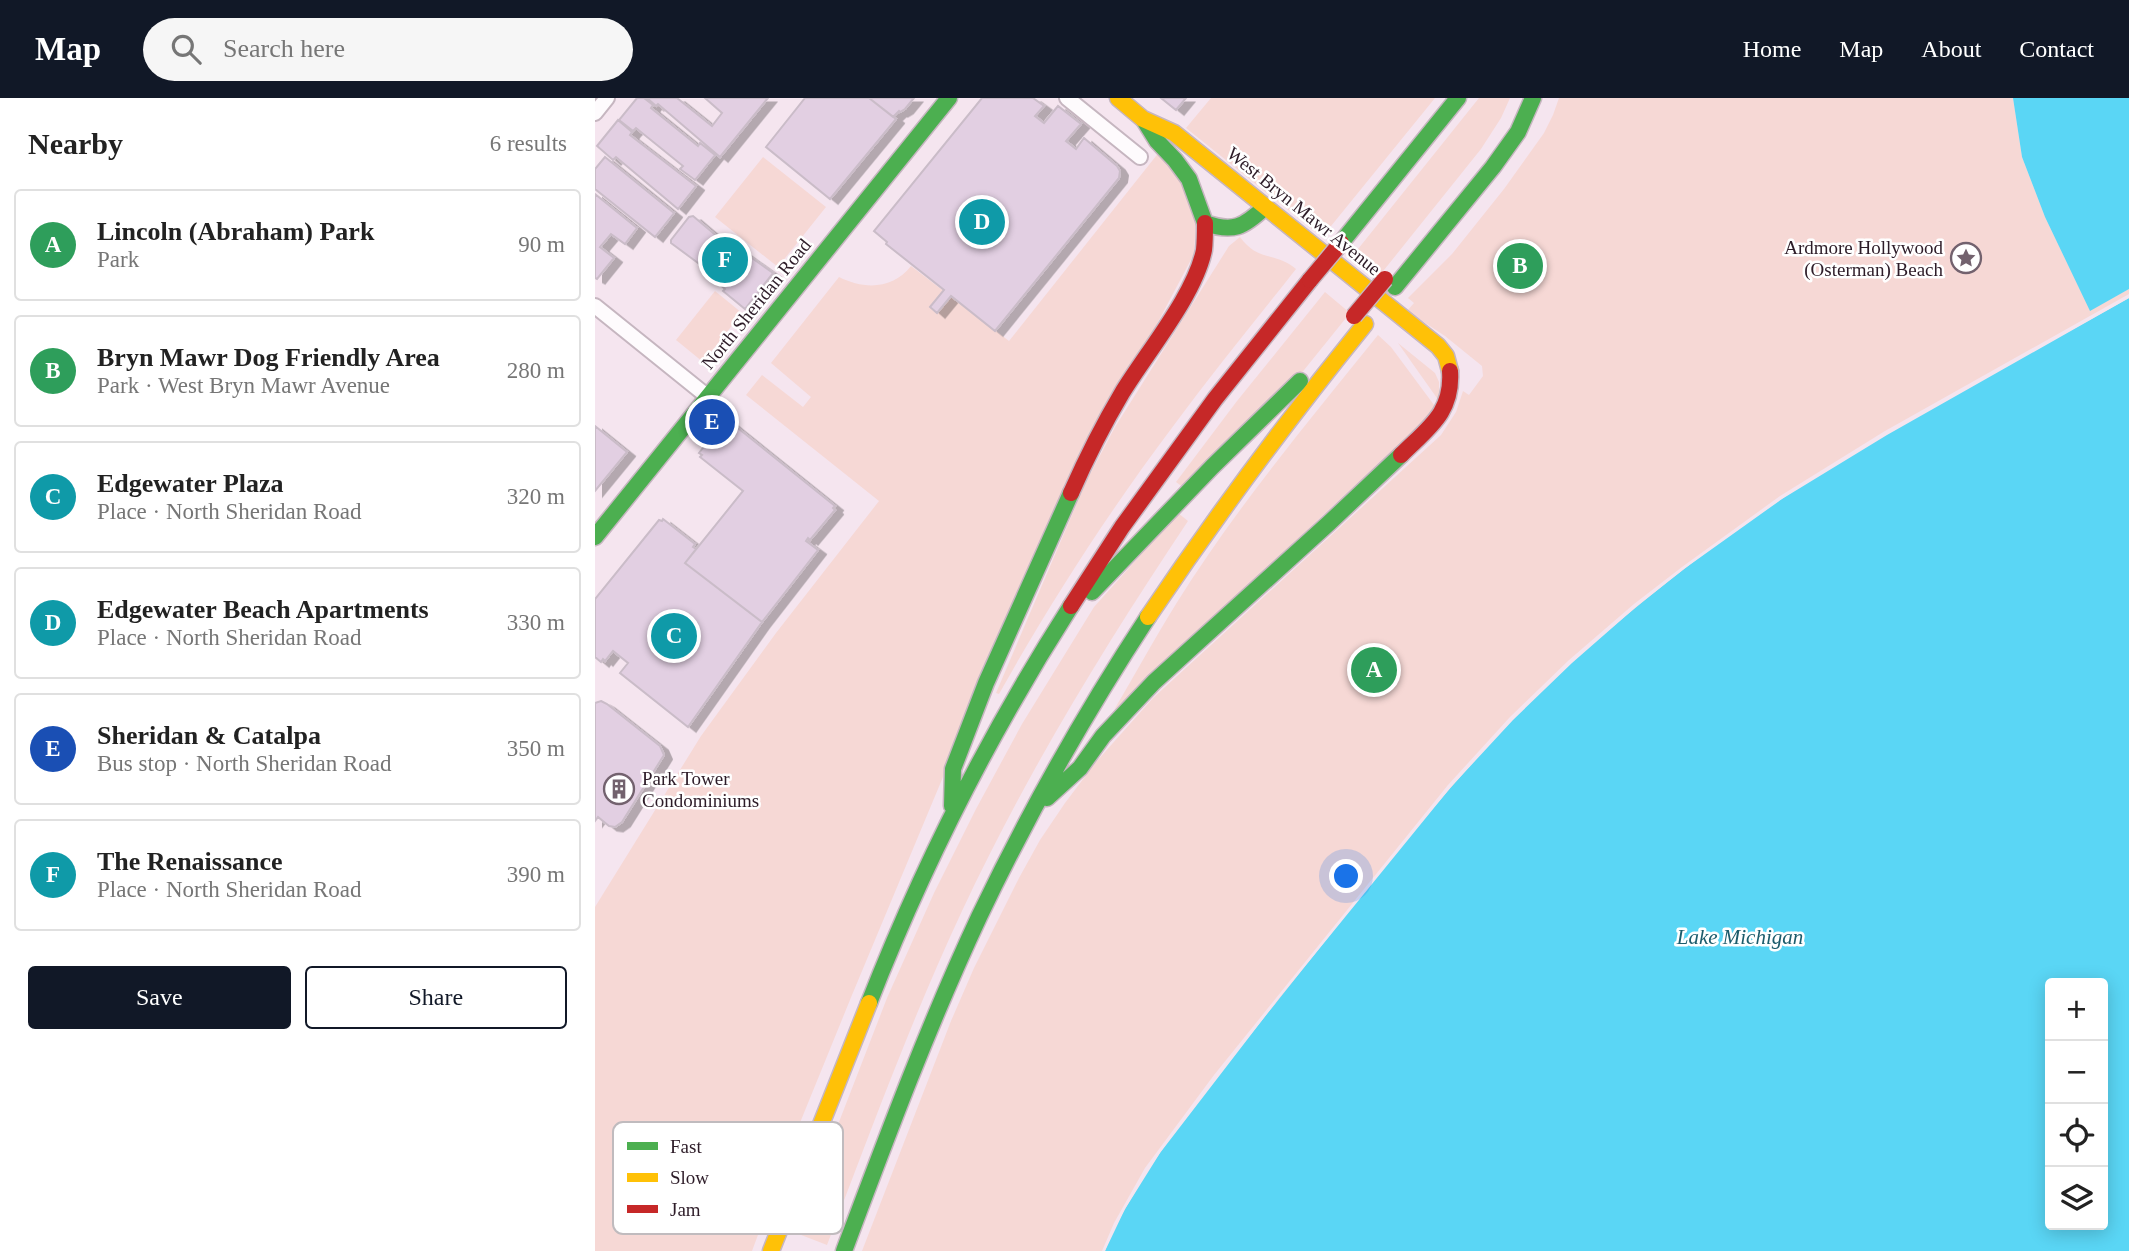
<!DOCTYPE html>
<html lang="en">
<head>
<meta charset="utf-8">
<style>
  :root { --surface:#fff; --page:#f6f6f6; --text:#222; --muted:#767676; --line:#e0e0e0; --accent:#111827 }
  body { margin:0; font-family:"Times New Roman",serif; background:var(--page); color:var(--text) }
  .controls { position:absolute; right:21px; bottom:21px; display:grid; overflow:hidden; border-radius:7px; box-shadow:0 4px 18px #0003 }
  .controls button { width:63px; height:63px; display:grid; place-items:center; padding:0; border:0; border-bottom:2px solid var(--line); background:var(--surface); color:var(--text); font:35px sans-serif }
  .you { position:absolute; left:752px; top:779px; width:24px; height:24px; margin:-18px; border:5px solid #fff; border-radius:50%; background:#1a73e8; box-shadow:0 0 0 10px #1a73e833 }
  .badge { display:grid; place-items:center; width:46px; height:46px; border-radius:50%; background:var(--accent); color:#fff; font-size:23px; font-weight:700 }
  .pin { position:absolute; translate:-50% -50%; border:4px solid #fff; box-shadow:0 2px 7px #0006 }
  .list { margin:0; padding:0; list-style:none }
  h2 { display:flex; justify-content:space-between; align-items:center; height:91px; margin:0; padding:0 28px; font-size:30px }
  h2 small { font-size:23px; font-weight:400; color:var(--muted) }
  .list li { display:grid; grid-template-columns:46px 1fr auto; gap:21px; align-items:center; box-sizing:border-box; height:112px; margin:0 14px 14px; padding:0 14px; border:2px solid var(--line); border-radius:7px }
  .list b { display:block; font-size:26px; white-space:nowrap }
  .list p { margin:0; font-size:23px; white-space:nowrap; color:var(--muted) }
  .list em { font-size:23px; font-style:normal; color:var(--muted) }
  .actions { display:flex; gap:14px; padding:21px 28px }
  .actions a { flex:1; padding:16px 0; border:2px solid var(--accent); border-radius:7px; text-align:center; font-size:24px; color:var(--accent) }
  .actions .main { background:var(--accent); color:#fff }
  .icon { flex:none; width:38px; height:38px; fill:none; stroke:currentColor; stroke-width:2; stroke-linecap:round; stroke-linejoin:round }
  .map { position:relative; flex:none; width:1534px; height:1153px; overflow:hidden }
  header { display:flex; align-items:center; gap:42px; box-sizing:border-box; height:98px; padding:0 35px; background:var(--accent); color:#fff }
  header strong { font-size:33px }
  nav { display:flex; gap:38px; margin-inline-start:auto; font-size:24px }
  .search { width:490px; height:63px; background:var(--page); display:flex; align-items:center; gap:18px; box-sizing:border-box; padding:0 24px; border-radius:38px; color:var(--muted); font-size:26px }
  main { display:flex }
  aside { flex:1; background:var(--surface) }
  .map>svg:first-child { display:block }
  .green { fill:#f6d8d5 }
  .water { fill:#5ad6f5; fill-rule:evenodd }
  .pier { fill:#f5e5ef }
  .building { fill:#e2cfe2; stroke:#cabcc8; stroke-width:2; filter:url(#shadow) }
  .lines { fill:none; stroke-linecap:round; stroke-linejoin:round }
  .street-casing { stroke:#c6b6c0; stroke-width:18 }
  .fast-casing { stroke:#c6b6c0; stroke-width:19 }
  .slow-casing { stroke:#c6b6c0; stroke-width:19 }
  .jam-casing { stroke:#c6b6c0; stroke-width:19 }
  .street { stroke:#fefbfd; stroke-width:14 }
  .fast { stroke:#4caf50; stroke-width:16 }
  .slow { stroke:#ffc107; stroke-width:16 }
  .jam { stroke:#c62828; stroke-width:16 }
  .jam-bridge-casing { stroke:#c6b6c0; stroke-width:19; stroke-linecap:butt }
  .jam-bridge { stroke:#c62828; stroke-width:16 }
  .labels { text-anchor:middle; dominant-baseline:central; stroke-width:5; stroke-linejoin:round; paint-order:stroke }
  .street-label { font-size:19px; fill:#2d1c28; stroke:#fff }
  .poi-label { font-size:19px; fill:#2d1c28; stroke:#fff; text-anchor:end }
  .water-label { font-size:21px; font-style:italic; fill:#1c5c6c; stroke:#fff }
  .key { fill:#fff; stroke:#c0bbbe; stroke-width:2 }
  .key-label { font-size:19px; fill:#2d1c28 }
</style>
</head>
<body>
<header>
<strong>Map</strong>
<div class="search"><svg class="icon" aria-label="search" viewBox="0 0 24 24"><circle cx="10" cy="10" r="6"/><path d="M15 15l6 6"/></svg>Search here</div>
<nav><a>Home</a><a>Map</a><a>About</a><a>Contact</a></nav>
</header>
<main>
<aside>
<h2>Nearby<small>6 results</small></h2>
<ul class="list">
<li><span class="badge" style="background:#2e9e5b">A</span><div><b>Lincoln (Abraham) Park</b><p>Park</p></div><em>90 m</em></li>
<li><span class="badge" style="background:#2e9e5b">B</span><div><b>Bryn Mawr Dog Friendly Area</b><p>Park · West Bryn Mawr Avenue</p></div><em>280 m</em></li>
<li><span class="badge" style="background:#0f9aa8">C</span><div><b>Edgewater Plaza</b><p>Place · North Sheridan Road</p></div><em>320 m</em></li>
<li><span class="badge" style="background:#0f9aa8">D</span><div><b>Edgewater Beach Apartments</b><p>Place · North Sheridan Road</p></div><em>330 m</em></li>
<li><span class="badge" style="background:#1a4fb4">E</span><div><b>Sheridan &amp; Catalpa</b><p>Bus stop · North Sheridan Road</p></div><em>350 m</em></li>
<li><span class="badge" style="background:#0f9aa8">F</span><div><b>The Renaissance</b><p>Place · North Sheridan Road</p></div><em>390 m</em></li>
</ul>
<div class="actions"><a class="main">Save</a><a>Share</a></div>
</aside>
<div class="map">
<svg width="1534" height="1153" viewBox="0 0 1534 1153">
  <defs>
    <filter id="shadow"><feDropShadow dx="8" dy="4.5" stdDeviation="0" flood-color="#0004"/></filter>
  </defs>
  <rect width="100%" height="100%" fill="#f5e5ef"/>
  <path class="green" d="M616 0H840L732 133 727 129 722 135 591 30Z
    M884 0H915L906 20 886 51 785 177 759 156Z
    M964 0H1418L1427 59 1450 119 1495 212 1534 191V200L1292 337 1187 401 977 565 918 622 833 716 659 932 574 1041 510 1153H267L356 923 379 870 424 780 445 742 470 705 501 664 558 600 846 337 861 314 868 293 874 297 888 278 887 268 850 238 812 213 819 205 813 200 857 156 909 91 949 35 958 17Z
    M565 53 584 76 601 122 599 156 444 449 257 897 200 1037 157 1153H0V809L106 638 181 535 284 403 151 297 167 277 208 309 216 299 176 265 244 179C270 192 298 191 316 168L414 243Z
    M168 59 231 109 183 169 120 119Z
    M645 139C664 165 680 153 701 171 660 223 618 274 579 327 515 412 456 503 404 596L401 595 491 384 520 329 634 148Z
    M120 193 147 215 108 264 81 242Z
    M730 194 755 215 705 277 589 390 581 384 642 303Z
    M783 237 796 249 842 311 519 612C540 577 559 541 581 506 640 411 713 324 783 237Z
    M803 245 840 275 844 284V303Z
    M583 415 593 423C509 549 431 676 367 813 316 922 275 1035 232 1147L201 1135 292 900 339 795 381 711 427 626 499 509Z"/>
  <path class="water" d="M1418 0H1534V191L1495 213 1450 119 1427 59Z
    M1534 200V1153H510C517 1133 528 1114 539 1096 580 1026 634 964 684 901 778 784 868 663 979 562 1045 504 1114 449 1188 400 1299 327 1418 265 1534 200ZM1455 885H1508V1127H1455Z"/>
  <path class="pier" d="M1534 196V200L1292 337 1187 401 1089 471 1041 509 977 565 918 622 856 689 685 899 565 1055 530 1111 510 1153H507L519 1125 550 1070 619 977 853 687 915 619 974 562 1039 506 1087 469 1185 398 1290 333Z"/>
  <path class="building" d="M42 0H49L58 7 56 10 103 48 105 45 120 57 100 82 85 71 88 68 41 30 38 33 24 22Z
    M52 0H82L117 28 127 15 110 0H173L125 59 63 6 61 8Z
    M210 0H274L301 21 235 101 171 49Z
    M274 0H319L310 11 305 14 304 13 298 19Z
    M387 0H438L449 8 440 18 449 25 463 8 486 26 471 43 481 51 489 40 522 68 525 73 524 80 400 233 356 198 342 215 335 209 349 192 291 146 292 144 279 133Z
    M566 0H591L581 12Z
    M23 22 37 34 35 37 101 88 83 111 21 59 18 62 2 48Z
    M10 59 79 115 60 139 0 91V71Z
    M0 96 42 130 30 146 16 136 5 149 19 160 2 181 0 180Z
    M98 118 124 140 123 143 143 159 147 153 178 175 150 211 128 193 130 191 123 185 126 182 76 145V142L94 119Z
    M129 323 132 326 134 323 240 408 238 410 240 412 215 442 213 440 211 443 223 452 167 524 90 465 148 393 105 359 107 357 104 355Z
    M0 328 32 354 0 393Z
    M68 421 100 446 98 449 101 451 90 465 167 524 93 629 25 575 33 565 18 553 10 563 8 561 6 564 0 559V501L64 422 67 423Z
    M6 603 12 606 65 648 69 657 27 724 20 729 14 728 3 719 0 723V605Z"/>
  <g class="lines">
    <g class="street-casing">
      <path id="street" d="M472 0 545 59
        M0 15 12 0
        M0 208 113 299"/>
    </g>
    <g class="fast-casing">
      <path id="fast" d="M549 22 562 43 580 62 594 81 610 125C638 135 649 129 670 109
        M746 145 863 0
        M800 189 898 69 923 34 938 0
        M0 439 354 0
        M497 494 617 369 705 283
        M452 700 485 670 508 638 559 584 734 425 806 357
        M357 708 358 671 391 585 476 395
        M274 905C328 767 396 633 476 508
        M249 1153C291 1041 333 928 384 819 433 716 490 615 553 519"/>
    </g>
    <g class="slow-casing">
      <path id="slow" d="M523 0 548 21 579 35 843 248 851 258 855 273
        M553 519C621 418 693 321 770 226
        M176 1153 274 905"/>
    </g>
    <g class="jam-casing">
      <path id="jam" d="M806 357C833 330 858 315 855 273
        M476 395C491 361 508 327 527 295 552 254 600 197 609 152 610 143 610 134 610 125
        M476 508 527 429 620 301 715 182"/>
    </g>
    <use href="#street" class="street"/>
    <use href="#fast" class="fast"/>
    <use href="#slow" class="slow"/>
    <use href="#jam" class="jam"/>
    <g class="jam-bridge-casing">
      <path id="jam-bridge" d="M715 182 746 145
        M759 218 790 181"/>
    </g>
    <use href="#jam-bridge" class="jam-bridge"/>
  </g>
  <defs>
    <g id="sight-ring" transform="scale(1.575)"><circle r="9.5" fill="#fff" stroke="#73626e" stroke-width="1.5"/><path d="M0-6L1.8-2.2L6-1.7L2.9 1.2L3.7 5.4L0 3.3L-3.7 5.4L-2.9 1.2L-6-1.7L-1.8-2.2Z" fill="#73626e"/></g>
    <g id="building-ring" transform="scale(1.575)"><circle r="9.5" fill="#fff" stroke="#73626e" stroke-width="1.5"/><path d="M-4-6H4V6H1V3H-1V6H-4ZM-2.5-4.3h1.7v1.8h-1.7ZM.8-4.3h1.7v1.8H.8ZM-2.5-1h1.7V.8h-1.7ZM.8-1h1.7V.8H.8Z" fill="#73626e"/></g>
  </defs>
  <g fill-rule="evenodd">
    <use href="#sight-ring" x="1371" y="160"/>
    <use href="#building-ring" x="24" y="691"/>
  </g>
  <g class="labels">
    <g class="street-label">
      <text transform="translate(709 113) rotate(39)">West Bryn Mawr Avenue</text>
      <text transform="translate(161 206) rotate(-51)">North Sheridan Road</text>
    </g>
    <g class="poi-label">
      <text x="1348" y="149">Ardmore Hollywood<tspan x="1348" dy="22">(Osterman) Beach</tspan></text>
      <text x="47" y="680" text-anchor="start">Park Tower<tspan x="47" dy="22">Condominiums</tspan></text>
    </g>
    <g class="water-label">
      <text x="1145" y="839">Lake Michigan</text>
    </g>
  </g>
  <rect x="18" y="1024" width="230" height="112" rx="10" class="key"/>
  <rect x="32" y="1044" width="31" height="8" fill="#4caf50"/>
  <rect x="32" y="1075" width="31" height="9" fill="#ffc107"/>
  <rect x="32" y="1107" width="31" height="8" fill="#c62828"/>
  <g class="key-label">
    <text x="75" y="1055">Fast</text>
    <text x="75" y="1086">Slow</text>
    <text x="75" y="1118">Jam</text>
  </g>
</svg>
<div class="controls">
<button>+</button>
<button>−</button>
<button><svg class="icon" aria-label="locate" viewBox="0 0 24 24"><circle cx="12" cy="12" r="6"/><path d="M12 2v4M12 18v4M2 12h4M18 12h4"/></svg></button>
<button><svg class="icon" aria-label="layers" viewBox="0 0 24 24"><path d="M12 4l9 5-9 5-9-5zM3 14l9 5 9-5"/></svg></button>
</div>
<div class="you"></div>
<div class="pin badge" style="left:779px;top:572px;background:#2e9e5b">A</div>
<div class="pin badge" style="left:925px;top:168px;background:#2e9e5b">B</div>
<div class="pin badge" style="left:79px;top:538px;background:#0f9aa8">C</div>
<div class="pin badge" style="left:387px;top:124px;background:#0f9aa8">D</div>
<div class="pin badge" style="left:117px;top:324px;background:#1a4fb4">E</div>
<div class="pin badge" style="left:130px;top:162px;background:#0f9aa8">F</div>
</div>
</main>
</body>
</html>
